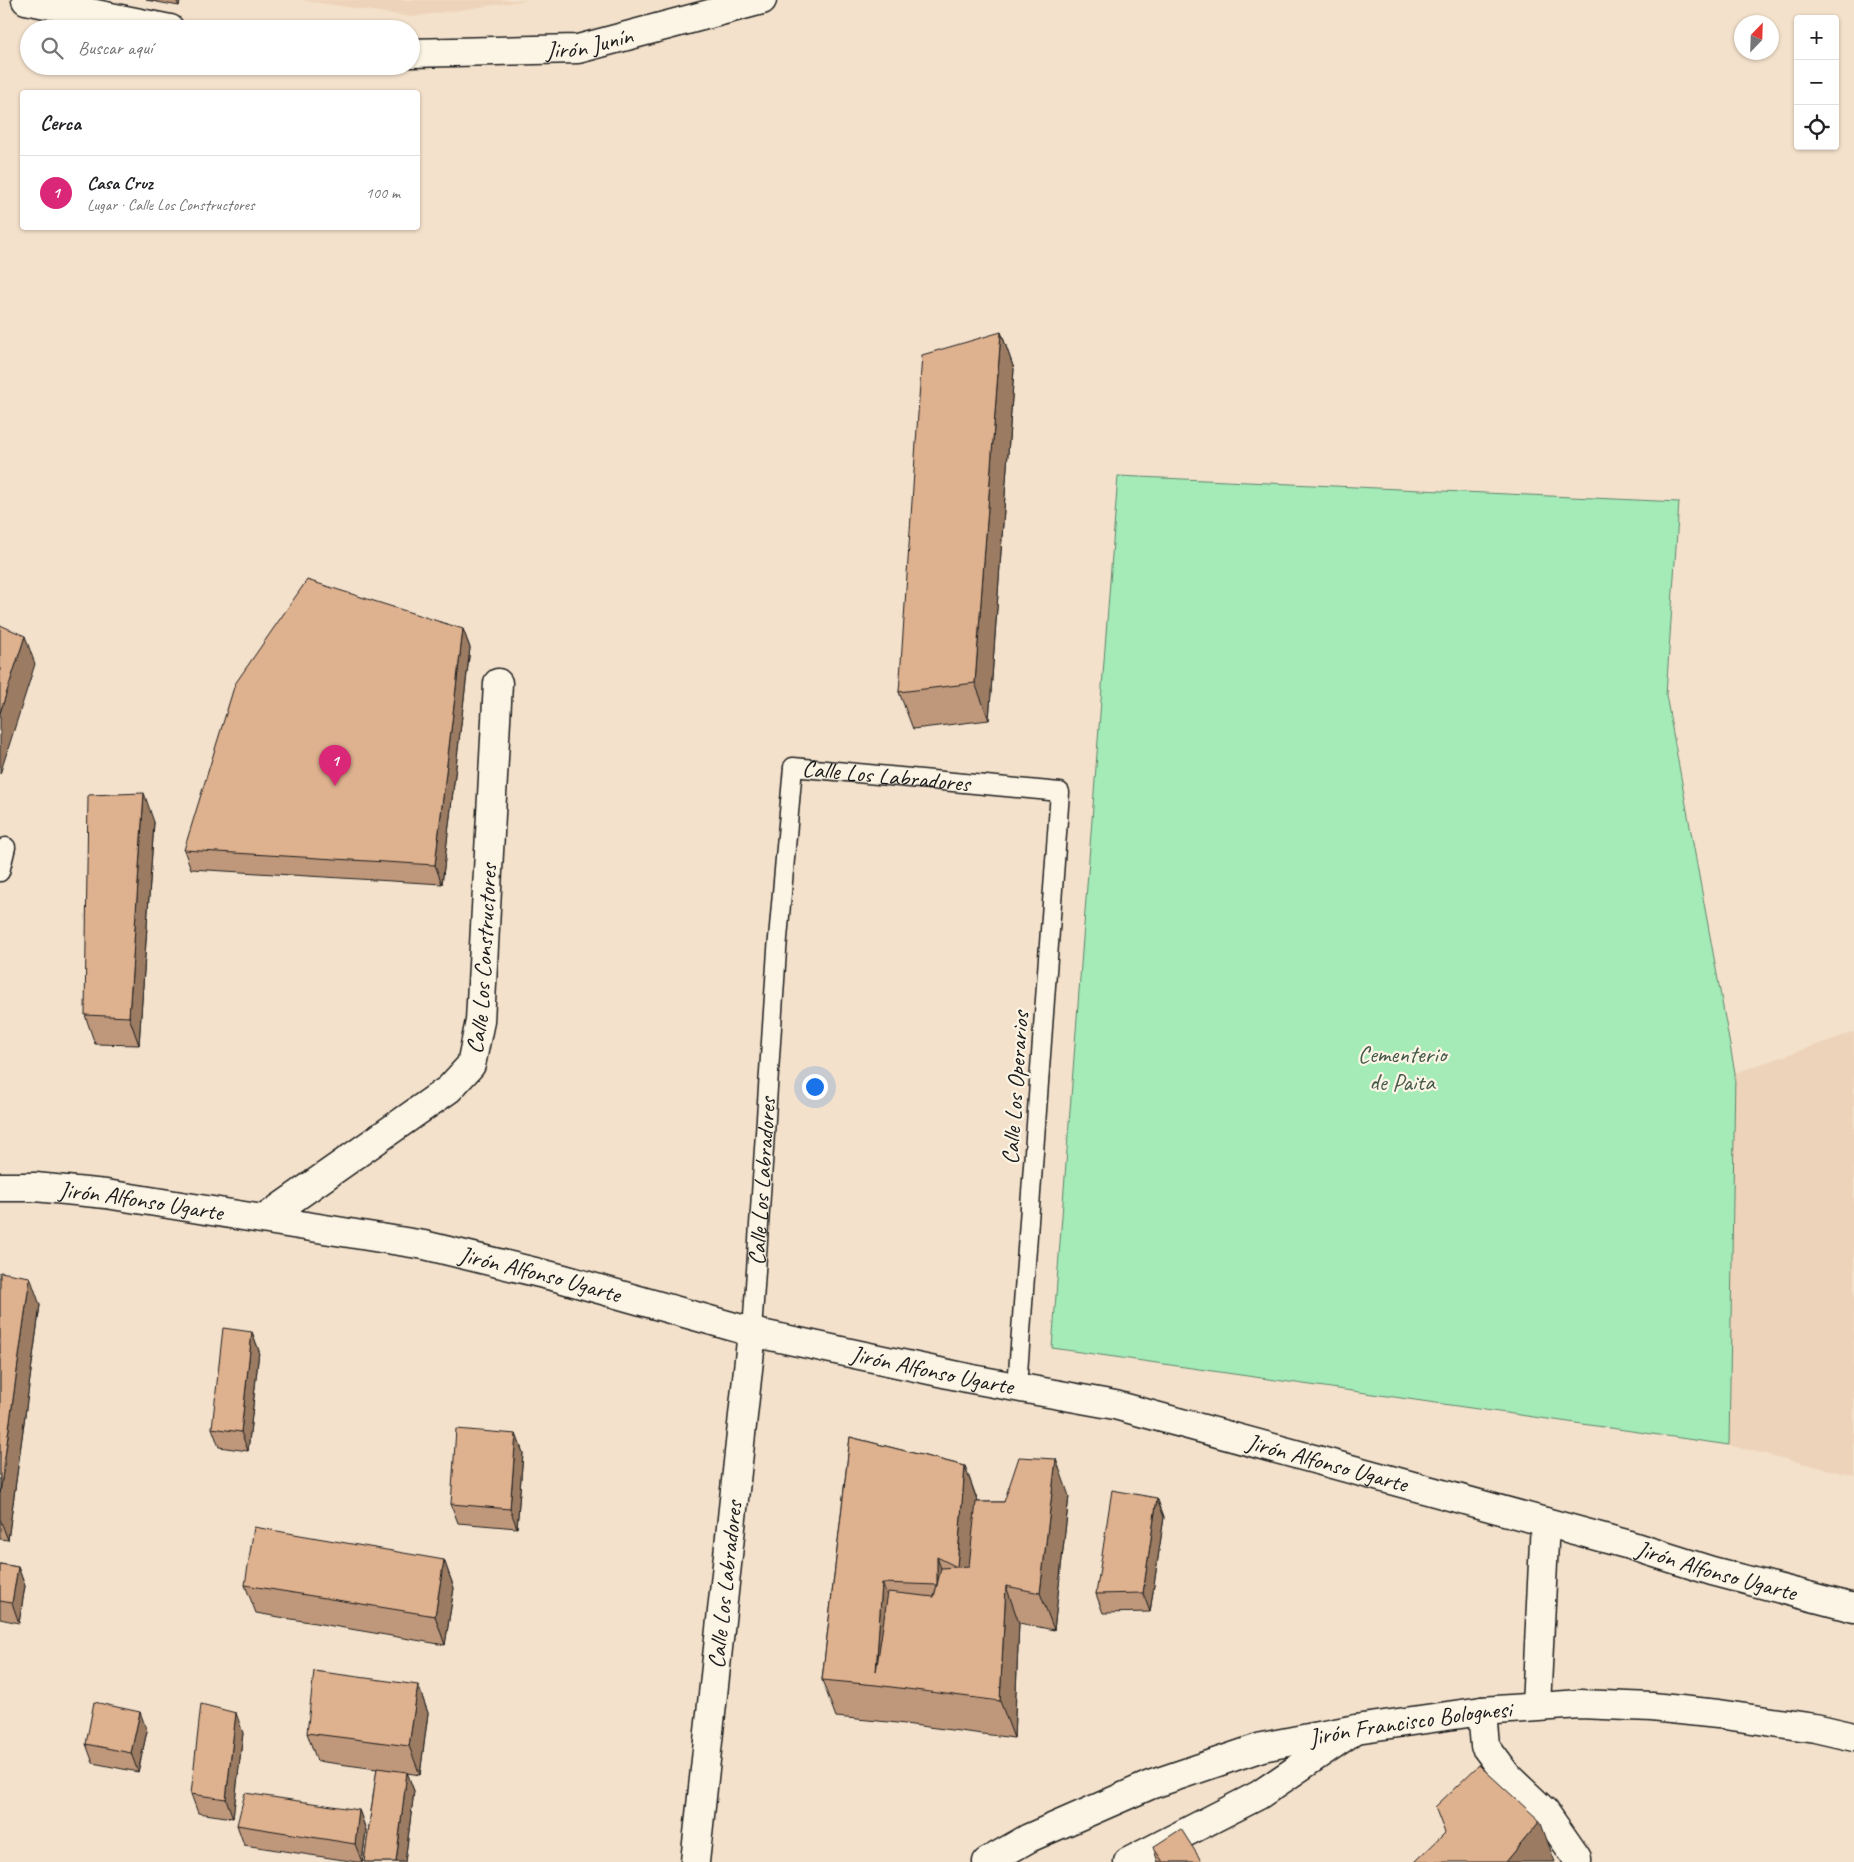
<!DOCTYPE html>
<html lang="es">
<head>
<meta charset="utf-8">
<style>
  :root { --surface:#fff; --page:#f6f6f6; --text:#202124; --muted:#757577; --line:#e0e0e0; --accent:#db2777 }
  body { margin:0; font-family:Caveat,sans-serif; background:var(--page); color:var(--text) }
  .controls { position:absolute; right:15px; top:15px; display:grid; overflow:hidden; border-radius:5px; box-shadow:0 1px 4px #0004 }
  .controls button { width:45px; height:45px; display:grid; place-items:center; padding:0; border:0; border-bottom:1px solid var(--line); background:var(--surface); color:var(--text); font:25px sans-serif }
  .compass { position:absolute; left:1734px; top:15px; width:45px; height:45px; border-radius:50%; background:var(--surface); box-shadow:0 1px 4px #0004; rotate:23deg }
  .you { position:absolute; left:814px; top:1086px; width:18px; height:18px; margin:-12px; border:4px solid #fff; border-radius:50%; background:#1a73e8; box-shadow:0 0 0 8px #1a73e833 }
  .badge { display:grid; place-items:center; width:32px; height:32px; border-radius:50%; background:var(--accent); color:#fff; font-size:16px; font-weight:700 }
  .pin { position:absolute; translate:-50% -41px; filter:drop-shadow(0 1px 2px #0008) }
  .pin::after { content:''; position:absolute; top:26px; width:18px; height:15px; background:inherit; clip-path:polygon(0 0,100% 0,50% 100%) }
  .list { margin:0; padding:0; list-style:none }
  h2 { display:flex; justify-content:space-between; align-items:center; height:65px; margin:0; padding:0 20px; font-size:21px }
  h2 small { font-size:16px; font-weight:400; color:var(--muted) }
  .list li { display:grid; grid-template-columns:32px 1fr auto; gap:15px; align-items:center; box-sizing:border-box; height:75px; padding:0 20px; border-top:1px solid var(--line) }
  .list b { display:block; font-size:19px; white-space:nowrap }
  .list p { margin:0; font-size:16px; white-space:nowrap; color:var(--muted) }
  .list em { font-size:16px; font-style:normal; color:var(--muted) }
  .icon { flex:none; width:28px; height:28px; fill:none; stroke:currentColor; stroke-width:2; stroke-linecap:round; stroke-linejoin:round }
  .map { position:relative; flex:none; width:1854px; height:1862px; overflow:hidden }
  .search { position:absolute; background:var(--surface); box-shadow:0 1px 4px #0004; left:20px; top:20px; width:400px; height:55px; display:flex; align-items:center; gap:12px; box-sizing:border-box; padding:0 18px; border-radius:28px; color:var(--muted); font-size:19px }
  .panel { position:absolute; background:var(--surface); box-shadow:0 1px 4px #0004; left:20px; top:90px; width:400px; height:140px; border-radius:5px }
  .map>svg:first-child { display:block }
  .built { fill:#edd3b9 }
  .green { fill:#a4ebb8; stroke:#60846a }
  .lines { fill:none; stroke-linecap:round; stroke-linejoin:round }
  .service-casing { stroke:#1c1c1c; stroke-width:21 }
  .minor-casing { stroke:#1c1c1c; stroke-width:31 }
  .tertiary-casing { stroke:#1c1c1c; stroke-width:31 }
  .secondary-casing { stroke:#1c1c1c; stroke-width:31 }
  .service { stroke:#fcf5e5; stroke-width:18 }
  .minor { stroke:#fcf5e5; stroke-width:28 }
  .tertiary { stroke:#fcf5e5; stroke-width:28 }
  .secondary { stroke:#fcf5e5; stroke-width:28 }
  .wall { fill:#bf987b; stroke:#1c1c1c }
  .shaded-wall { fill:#9b7c64; stroke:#1c1c1c }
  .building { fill:#deb18f; stroke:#1c1c1c; fill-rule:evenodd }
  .labels { text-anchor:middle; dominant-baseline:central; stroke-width:4.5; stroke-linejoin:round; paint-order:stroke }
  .street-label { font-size:24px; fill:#1c1c1c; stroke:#fcf5e5 }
  .park-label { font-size:24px; fill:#455a4b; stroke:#fcf5e5 }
</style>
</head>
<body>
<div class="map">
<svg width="1854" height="1862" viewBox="0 0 1854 1862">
  <rect width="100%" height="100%" fill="#f3e1cb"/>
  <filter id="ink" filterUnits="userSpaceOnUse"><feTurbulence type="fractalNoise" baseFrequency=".02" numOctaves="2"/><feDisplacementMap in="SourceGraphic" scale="10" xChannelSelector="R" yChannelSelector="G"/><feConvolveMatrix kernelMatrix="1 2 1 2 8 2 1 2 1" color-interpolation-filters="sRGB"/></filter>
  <g filter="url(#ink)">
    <path class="built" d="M301 0H528L411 17Z
      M1854 1032V1476L1729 1445 1735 1073Z"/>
    <path class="green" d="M1118 476 1679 502 1666 695 1735 1073 1729 1445 1052 1348Z"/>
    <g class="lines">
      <g class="service-casing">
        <g id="service">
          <path d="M0 872 6 847"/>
          <path id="s1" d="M752 1332 777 950 793 767 1060 792 1017 1387"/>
        </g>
      </g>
      <g class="minor-casing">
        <g id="minor">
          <path id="s2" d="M264 1219 449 1089 471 1065 480 1021 498 683"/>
          <path d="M1482 1711 1485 1746 1508 1777 1545 1812 1577 1858V1862"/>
          <path id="s3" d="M695 1862 752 1332"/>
          <path d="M1128 1862 1259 1795 1356 1729"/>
        </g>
      </g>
      <g class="tertiary-casing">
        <g id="tertiary">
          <path id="s4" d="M987 1862 1029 1838 1150 1785 1262 1747 1356 1729 1482 1711 1580 1704 1652 1707 1718 1714 1815 1728 1854 1737"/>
        </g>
      </g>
      <g class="secondary-casing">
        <g id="secondary">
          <path d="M26 0 170 29"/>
          <path id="s5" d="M411 53 578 49 762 0"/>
          <path id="s6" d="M0 1187H35L106 1194 424 1245 560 1278 752 1332 972 1379 1115 1405 1626 1544 1712 1571 1854 1608"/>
          <path d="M1536 1706 1545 1522"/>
        </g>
      </g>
      <use href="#service" class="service"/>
      <use href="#minor" class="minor"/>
      <use href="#tertiary" class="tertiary"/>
      <use href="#secondary" class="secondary"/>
    </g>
    <path class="wall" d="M146 0H180L179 6Z
      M1001 332 1014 369 989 720 913 729 899 692Z
      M463 629 470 648 442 884 191 869 184 850Z
      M154 822 139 1045 95 1044 85 1015Z
      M0 1272 40 1305 8 1540 0 1539Z
      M252 1332 259 1351 248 1451 219 1447 212 1428Z
      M516 1434 523 1453 517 1528 458 1523 451 1504Z
      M850 1437 965 1466 978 1502H1004L1069 1496 1054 1630 1019 1623 1014 1738 889 1722 836 1717 822 1680Z
      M1157 1498 1164 1517 1150 1612 1103 1613 1096 1594Z
      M444 1560 454 1588 445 1645 256 1613 245 1585Z
      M0 1564 18 1567 25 1586 19 1623 0 1619Z
      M418 1685 428 1713 420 1775 407 1773 414 1791 405 1862H364L377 1769 317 1761 307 1733Z
      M147 1731 138 1772 93 1763 86 1744Z
      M243 1733 233 1818 198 1813 191 1794Z
      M359 1810 366 1830 362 1862H357L244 1845 237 1825Z
      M1153 1847 1202 1862H1158Z"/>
    <path class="shaded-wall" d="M176 0H180L179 6Z
      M1001 332 1014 369 989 720 975 683Z
      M463 629 470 648 442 884 435 865Z
      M25 636 35 664 0 774V713Z
      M144 793 154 822 139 1045 129 1017Z
      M30 1277 40 1305 8 1540 0 1519V1493Z
      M252 1332 259 1351 248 1451 241 1432Z
      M516 1434 523 1453 517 1528 510 1509Z
      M1056 1459 1069 1496 1054 1630 1040 1593Z
      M965 1466 978 1503 971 1604 957 1567Z
      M1157 1498 1164 1517 1150 1612 1143 1593Z
      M937 1557 950 1594 937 1585Z
      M444 1560 454 1588 445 1645 435 1616Z
      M18 1567 25 1586 19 1623 12 1603Z
      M882 1583 896 1620 876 1672Z
      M1006 1586 1019 1623 1014 1738 1000 1701Z
      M418 1685 428 1713 420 1775 409 1746Z
      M140 1712 147 1731 138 1772 131 1753Z
      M236 1713 243 1733 233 1818 226 1799Z
      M407 1772 414 1791 405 1862H396Z
      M359 1810 366 1830 362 1862 355 1844Z
      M1540 1821 1555 1862H1506Z"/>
    <path class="building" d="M1001 332 975 683 899 692 922 355Z
      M307 580 463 629 435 865 184 850 235 684Z
      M0 625 25 636 0 713Z
      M144 793 129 1017 85 1015 88 795Z
      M0 1272 30 1277 0 1493Z
      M223 1328 252 1332 241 1432 212 1428Z
      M456 1429 516 1434 510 1509 451 1504Z
      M850 1437 965 1466 957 1567 969 1566 976 1502H1004L1019 1457 1056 1459 1040 1593 1006 1586 1000 1701 876 1685 822 1680ZM937 1557 957 1567 941 1568 937 1585ZM882 1583 937 1585 934 1597 888 1592 876 1672Z
      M1112 1490 1157 1498 1143 1593 1096 1594Z
      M254 1527 444 1560 435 1616 245 1585Z
      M0 1564 18 1567 12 1603 0 1601Z
      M314 1671 418 1685 409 1746 307 1733Z
      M94 1702 140 1712 131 1753 86 1744Z
      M201 1704 236 1713 226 1799 191 1794Z
      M1479 1765 1540 1821 1506 1862H1415L1445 1833 1435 1807Z
      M377 1768 407 1772 396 1862H364Z
      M245 1793 359 1810 355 1844 237 1825Z
      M1181 1829 1202 1862H1163L1153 1847Z"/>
  </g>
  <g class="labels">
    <g class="street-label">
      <text stroke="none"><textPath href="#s5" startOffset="179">Jirón Junín</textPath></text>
      <text stroke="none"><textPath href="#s1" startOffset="660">Calle Los Labradores</textPath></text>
      <text stroke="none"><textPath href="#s2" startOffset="366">Calle Los Constructores</textPath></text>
      <text transform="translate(1015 1088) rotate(-86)">Calle Los Operarios</text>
      <text stroke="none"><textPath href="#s1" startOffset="151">Calle Los Labradores</textPath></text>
      <text stroke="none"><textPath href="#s6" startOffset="142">Jirón Alfonso Ugarte</textPath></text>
      <text stroke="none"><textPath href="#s6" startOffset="548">Jirón Alfonso Ugarte</textPath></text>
      <text stroke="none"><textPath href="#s6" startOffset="952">Jirón Alfonso Ugarte</textPath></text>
      <text stroke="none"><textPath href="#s6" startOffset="1358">Jirón Alfonso Ugarte</textPath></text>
      <text stroke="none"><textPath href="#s6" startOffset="1762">Jirón Alfonso Ugarte</textPath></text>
      <text stroke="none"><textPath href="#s3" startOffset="279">Calle Los Labradores</textPath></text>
      <text stroke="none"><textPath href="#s4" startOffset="449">Jirón Francisco Bolognesi</textPath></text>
    </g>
    <g class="park-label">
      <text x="1402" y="1054">Cementerio<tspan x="1402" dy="28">de Paita</tspan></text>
    </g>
  </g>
</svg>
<div class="controls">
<button>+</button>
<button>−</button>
<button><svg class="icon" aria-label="locate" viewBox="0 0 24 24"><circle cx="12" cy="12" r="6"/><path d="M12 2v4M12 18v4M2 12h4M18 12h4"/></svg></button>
</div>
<svg class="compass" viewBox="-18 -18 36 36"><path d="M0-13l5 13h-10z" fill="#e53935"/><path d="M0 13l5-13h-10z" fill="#757577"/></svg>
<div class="you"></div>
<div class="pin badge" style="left:335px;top:786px">1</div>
<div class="search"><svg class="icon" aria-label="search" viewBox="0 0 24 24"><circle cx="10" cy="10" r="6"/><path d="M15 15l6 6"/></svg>Buscar aquí</div>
<section class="panel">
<h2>Cerca<small></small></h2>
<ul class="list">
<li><span class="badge">1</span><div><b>Casa Cruz</b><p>Lugar · Calle Los Constructores</p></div><em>100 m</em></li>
</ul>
</section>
</div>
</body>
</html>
